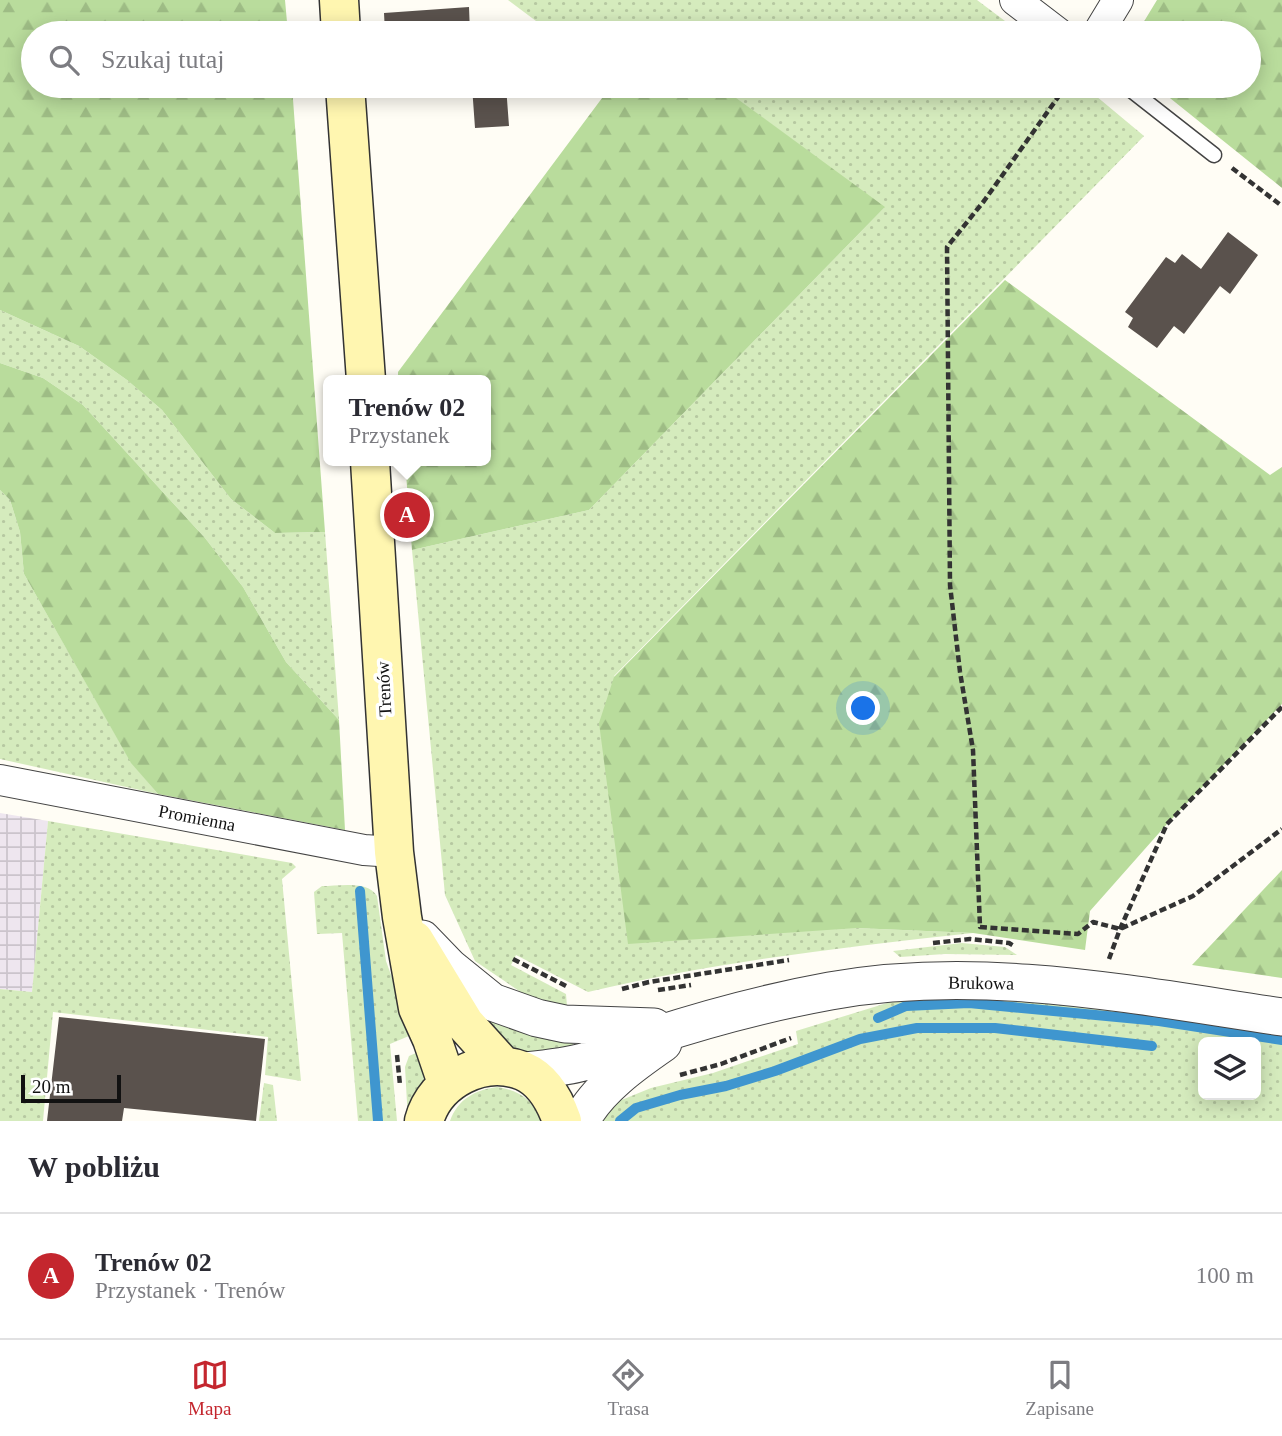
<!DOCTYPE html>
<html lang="pl">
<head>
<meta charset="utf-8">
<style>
  :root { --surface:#fff; --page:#f7f7f7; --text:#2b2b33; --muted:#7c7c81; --line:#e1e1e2; --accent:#c4262e }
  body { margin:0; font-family:Georgia,serif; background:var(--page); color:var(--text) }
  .controls { position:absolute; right:21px; bottom:21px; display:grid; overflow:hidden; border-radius:10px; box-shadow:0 4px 18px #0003 }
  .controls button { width:63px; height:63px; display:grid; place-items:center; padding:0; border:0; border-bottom:2px solid var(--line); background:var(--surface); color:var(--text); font:35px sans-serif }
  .scale { position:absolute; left:21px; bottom:18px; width:100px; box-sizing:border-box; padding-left:7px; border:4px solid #111; border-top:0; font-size:19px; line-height:24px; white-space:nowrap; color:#111; -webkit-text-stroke:5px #fff; paint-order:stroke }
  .you { position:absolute; left:864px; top:709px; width:24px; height:24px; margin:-18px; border:5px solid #fff; border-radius:50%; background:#1a73e8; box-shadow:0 0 0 10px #1a73e833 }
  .badge { display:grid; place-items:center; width:46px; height:46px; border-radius:50%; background:var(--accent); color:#fff; font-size:23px; font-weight:700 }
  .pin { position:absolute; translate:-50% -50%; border:4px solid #fff; box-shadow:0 2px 7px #0006 }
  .popup { position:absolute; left:323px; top:375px; width:168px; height:91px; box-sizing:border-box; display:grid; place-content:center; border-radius:10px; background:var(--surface); filter:drop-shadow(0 2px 5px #0005); font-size:23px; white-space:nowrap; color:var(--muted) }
  .popup b { font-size:26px; color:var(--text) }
  .popup::after { content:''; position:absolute; left:50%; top:100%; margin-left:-14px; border:14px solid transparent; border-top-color:var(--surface) }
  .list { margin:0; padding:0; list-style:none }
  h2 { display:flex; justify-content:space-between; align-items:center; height:91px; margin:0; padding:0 28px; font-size:30px }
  h2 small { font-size:23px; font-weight:400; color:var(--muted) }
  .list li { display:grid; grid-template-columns:46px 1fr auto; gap:21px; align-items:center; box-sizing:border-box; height:126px; padding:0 28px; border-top:2px solid var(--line) }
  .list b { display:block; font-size:26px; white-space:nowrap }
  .list p { margin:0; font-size:23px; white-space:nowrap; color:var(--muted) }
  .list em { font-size:23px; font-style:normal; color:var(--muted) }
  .icon { flex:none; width:38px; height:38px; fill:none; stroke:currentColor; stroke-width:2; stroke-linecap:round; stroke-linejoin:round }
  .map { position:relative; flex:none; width:1282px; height:1121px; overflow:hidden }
  .search { position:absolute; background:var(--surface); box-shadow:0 4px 18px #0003; left:21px; right:21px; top:21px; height:77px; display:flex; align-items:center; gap:18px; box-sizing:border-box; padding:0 24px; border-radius:38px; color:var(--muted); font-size:26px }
  .sheet { height:217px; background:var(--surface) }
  nav { display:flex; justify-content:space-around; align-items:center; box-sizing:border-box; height:98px; border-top:2px solid var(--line); background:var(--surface); font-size:19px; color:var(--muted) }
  nav a { display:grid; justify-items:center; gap:4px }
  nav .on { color:var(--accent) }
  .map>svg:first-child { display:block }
  .industrial { fill:url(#industrial-grid) }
  .grass { fill:url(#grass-dots); fill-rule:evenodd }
  .forest { fill:url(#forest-firs) }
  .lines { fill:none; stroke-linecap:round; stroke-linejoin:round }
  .stream { stroke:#3f96cf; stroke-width:10 }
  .building { fill:#5a524d }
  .service-casing { stroke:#444; stroke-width:17 }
  .minor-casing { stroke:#444; stroke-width:32 }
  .tertiary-casing { stroke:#444; stroke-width:39 }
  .secondary-casing { stroke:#333; stroke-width:41 }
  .path { stroke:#333; stroke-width:4.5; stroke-dasharray:7 3.5; stroke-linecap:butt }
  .service { stroke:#fff; stroke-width:14 }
  .minor { stroke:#fff; stroke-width:30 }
  .tertiary { stroke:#fff; stroke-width:37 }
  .secondary { stroke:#fff6b0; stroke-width:38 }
  .labels { text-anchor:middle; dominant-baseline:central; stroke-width:7; stroke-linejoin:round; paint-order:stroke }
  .street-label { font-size:18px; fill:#111; stroke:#fff }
</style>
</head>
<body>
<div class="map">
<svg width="1282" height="1121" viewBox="0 0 1282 1121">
  <defs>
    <pattern id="industrial-grid" width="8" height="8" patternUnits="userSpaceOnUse" patternTransform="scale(1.75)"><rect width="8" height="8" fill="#eee6ef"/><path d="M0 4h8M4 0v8" fill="none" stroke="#cbc4cc"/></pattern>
    <pattern id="grass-dots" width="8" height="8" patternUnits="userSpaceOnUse" patternTransform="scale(1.75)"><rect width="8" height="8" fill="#d5ebbd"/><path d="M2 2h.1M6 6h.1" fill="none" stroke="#b6c8a1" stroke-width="1.8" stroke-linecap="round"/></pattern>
    <pattern id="forest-firs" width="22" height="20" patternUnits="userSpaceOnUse" patternTransform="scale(1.75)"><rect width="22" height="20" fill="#b9dc9c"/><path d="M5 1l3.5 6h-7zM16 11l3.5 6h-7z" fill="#9ebc85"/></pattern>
  </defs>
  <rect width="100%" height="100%" fill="#fffdf5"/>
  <path class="industrial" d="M0 813 48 821 32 992 0 989Z"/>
  <path class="grass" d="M508 0H977L1021 33H552Z
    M720 86H1084L1144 136 614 676 856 928 973 933C844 947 715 962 588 992L516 955 511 965 566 994 567 1006 525 995 475 961 445 895 412 550 589 510 884 208Z
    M0 310 79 346 127 380 162 410 231 499 275 533 325 532 339 720 286 662 243 587 205 538 83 405 43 378 0 363Z
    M0 490 10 500 20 532 24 574 131 762 158 794 0 759Z
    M48 821 292 863 296 867 282 879 301 1081 265 1075 268 1037 53 1012 43 1121H0V989L32 992Z
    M322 886C338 886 368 880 377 896L386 961 399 997 416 1033 390 1044 397 1121H358L342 933 317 934 314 892Z
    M962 943 1005 947 1017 955 945 954 900 957 893 951Z
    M1028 998 1282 1033V1121H601L619 1101 651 1088 713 1073 798 1044 796 1031 900 999ZM1203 1042H1256V1095H1203Z
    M494 1015 571 1038 575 1051 559 1055 510 1051 479 1025Z
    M423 1050C429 1080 419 1095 408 1121L405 1067 409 1056Z
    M264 1083 273 1085 277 1121H259Z
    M497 1087C518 1090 534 1100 541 1121H450C458 1099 475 1090 497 1087Z"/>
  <path class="forest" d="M0 0H285L288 33H33V86H292L325 532 275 533 231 499 162 410 127 380 79 346 0 310Z
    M1157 0H1282V188L1155 86H1249V33H1137Z
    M611 86H720L885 207 589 510 412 550 405 461H486V380H398V372Z
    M1005 280 1270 475 1282 467V704L1167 824 1090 911 1085 950 973 933 856 928 628 944 599 723 614 677Z
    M0 363 43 378 83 405 205 538 243 587 286 662 339 720 345 830 158 794 131 763 24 574 20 532 10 500 0 490Z
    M1282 870V978L1192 965Z"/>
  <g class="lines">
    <path class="stream" d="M360 891 378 1121
      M878 1018 906 1006 969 1003 1159 1021 1282 1040
      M620 1121 636 1108 680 1095 726 1086 775 1071 860 1039 917 1028H995L1152 1046"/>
  </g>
  <path class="building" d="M469 7 470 33H385L384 13Z
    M472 86H506L509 126 475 128Z
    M1228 232 1258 255 1230 294 1220 286 1184 334 1174 326 1157 348 1128 327 1133 318 1125 312 1166 257 1175 263 1182 254 1201 269Z
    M59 1017 265 1039 256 1121 124 1108 122 1121H47Z"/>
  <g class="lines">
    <g class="service-casing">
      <path id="service" d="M1126 86 1214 155"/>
    </g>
    <g class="minor-casing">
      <path id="minor" d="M1015 0 1058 33
        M1098 33 1118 0
        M0 780 364 850 394 852"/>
    </g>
    <g class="tertiary-casing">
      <path id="tertiary" d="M422 939 450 968 492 1002 537 1018 565 1024 654 1027
        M524 1071C545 1069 567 1067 587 1061 608 1054 629 1044 651 1037 709 1018 770 1002 830 991 981 964 1133 995 1282 1017
        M581 1121C597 1089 634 1063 663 1043"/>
    </g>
    <g class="secondary-casing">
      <path id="secondary" d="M339 0 341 33
        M345 86 366 380
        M370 461 394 852 402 917 418 1008 432 1039 447 1083
        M414 940 465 1024 503 1066
        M424 1121C435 1080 483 1055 523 1071 544 1080 555 1101 562 1121"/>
    </g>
    <path class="path" d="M1066 86 984 201 947 247 950 585 960 672 973 750 980 927 1078 934 1093 922 1120 929 1193 896 1282 829
      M1232 168 1282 206
      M933 943 970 939 1009 943 1014 946
      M513 959 566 986
      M1109 959 1120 929 1167 824 1282 707
      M622 989 649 982 789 960
      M658 990 691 985
      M397 1055 400 1085
      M680 1075 721 1064 791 1038"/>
    <use href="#service" class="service"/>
    <use href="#minor" class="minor"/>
    <use href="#tertiary" class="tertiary"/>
    <use href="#secondary" class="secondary"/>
  </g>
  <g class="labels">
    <g class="street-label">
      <text transform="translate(384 689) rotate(-93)">Trenów</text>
      <text transform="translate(197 818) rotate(11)">Promienna</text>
      <text transform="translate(981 983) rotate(1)">Brukowa</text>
    </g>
  </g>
</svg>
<div class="controls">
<button><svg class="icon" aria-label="layers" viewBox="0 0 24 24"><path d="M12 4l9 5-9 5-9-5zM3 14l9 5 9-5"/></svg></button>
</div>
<div class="scale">20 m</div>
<div class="you"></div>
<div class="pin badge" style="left:407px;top:515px">A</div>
<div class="popup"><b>Trenów 02</b>Przystanek</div>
<div class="search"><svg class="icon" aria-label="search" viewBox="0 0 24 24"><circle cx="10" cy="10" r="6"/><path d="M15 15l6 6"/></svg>Szukaj tutaj</div>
</div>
<section class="sheet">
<h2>W pobliżu<small></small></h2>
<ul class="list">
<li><span class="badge">A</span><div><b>Trenów 02</b><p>Przystanek · Trenów</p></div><em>100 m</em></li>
</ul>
</section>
<nav>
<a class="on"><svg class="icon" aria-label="map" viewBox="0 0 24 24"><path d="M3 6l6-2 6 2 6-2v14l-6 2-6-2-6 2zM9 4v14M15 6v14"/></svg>Mapa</a>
<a><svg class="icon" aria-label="directions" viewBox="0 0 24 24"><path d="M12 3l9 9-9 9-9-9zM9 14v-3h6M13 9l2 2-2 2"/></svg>Trasa</a>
<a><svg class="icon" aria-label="saved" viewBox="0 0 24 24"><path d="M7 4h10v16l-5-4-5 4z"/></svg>Zapisane</a>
</nav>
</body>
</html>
